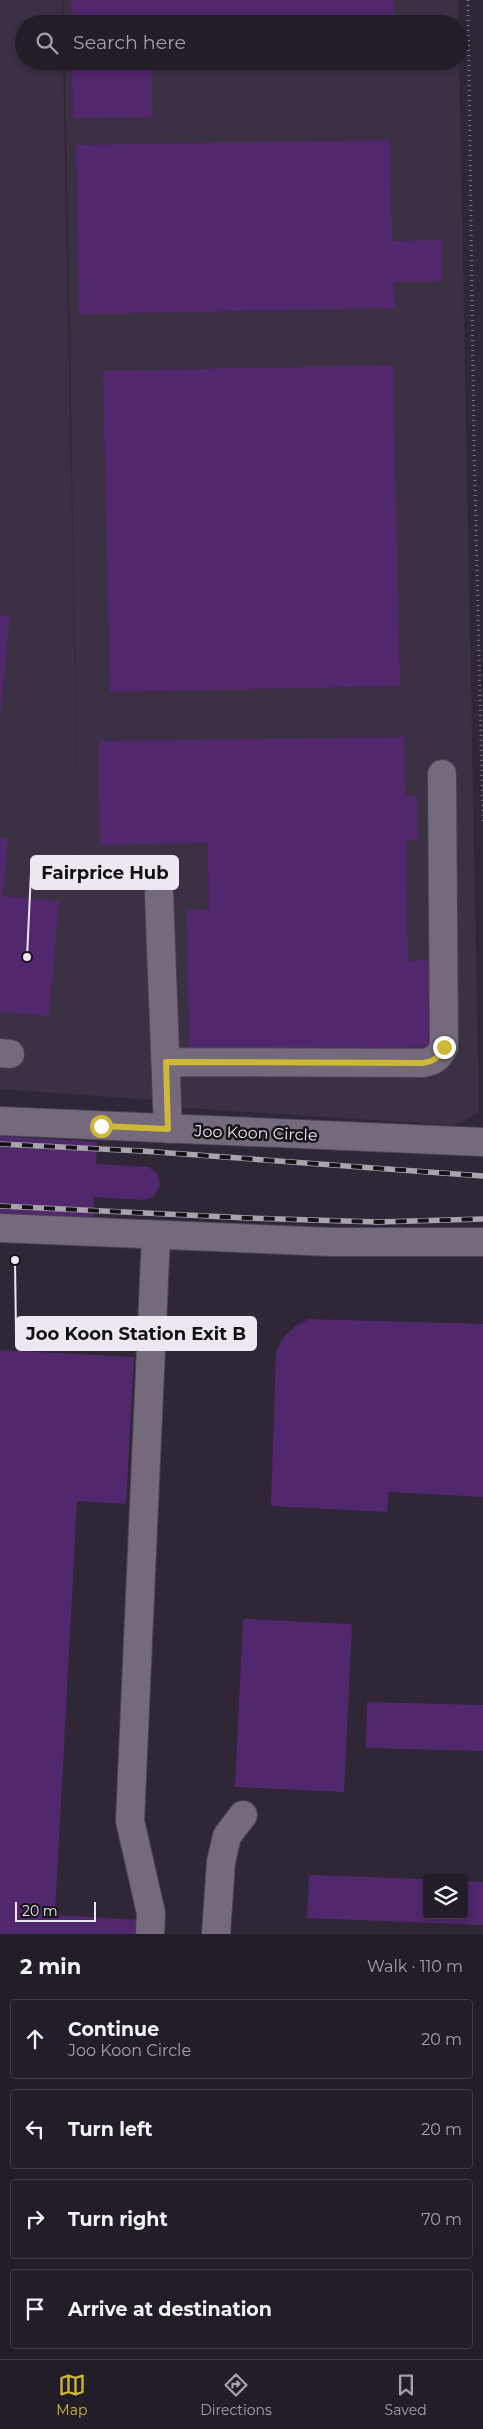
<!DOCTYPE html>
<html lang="en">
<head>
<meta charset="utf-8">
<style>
  :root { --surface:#231d28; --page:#2f2a34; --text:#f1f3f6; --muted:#a3a2a8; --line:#403b45; --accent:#ceb837 }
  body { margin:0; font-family:Montserrat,sans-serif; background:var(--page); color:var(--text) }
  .controls { position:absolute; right:15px; bottom:15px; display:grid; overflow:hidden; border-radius:5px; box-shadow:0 2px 8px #0003 }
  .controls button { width:45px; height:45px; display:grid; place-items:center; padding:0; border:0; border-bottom:1px solid var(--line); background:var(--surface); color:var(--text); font:25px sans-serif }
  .scale { position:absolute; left:15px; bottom:12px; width:81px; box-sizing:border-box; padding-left:5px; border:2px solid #ece7f1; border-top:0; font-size:14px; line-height:18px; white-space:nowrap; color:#ece7f1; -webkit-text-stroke:4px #151218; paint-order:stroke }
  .stop { position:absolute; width:15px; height:15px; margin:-11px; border:4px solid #ceb837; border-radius:50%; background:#fff }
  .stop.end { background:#ceb837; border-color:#fff; box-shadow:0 1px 5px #0008 }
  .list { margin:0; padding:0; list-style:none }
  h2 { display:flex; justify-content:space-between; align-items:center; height:65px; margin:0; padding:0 20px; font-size:21px }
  h2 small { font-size:16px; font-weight:400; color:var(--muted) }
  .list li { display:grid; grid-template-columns:32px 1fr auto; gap:15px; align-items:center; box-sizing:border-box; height:80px; margin:0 10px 10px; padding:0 10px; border:1px solid var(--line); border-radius:5px }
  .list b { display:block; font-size:19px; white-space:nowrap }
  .list p { margin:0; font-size:16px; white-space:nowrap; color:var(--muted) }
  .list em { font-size:16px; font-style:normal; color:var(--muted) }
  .icon { flex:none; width:28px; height:28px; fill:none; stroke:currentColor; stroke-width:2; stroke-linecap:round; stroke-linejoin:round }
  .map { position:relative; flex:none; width:483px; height:1934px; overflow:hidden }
  .search { position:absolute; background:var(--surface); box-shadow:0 2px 8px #0003; left:15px; right:15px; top:15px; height:55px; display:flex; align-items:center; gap:12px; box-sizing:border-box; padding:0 18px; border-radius:28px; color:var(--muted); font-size:19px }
  .sheet { height:425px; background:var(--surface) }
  nav { display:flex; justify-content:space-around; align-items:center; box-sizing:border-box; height:70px; border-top:1px solid var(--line); background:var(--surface); font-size:14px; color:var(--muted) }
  nav a { display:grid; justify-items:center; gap:2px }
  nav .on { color:var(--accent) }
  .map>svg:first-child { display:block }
  .built { fill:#3b3044 }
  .building { fill:#51276d }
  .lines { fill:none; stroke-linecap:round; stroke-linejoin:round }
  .minor-casing { stroke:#4a4450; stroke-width:30 }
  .path { stroke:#7b7481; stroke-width:3; stroke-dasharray:1 4; stroke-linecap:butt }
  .minor { stroke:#746a7c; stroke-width:28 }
  .rail-casing { stroke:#a9a3ae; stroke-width:5.5 }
  .rail { stroke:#151218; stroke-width:4; stroke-dasharray:11; stroke-linecap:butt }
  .route { stroke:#ceb837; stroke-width:6 }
  .labels { text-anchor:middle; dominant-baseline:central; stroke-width:5; stroke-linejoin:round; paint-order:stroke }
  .street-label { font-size:16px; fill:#ece7f1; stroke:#151218 }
  .leader { fill:none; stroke:#ece7f1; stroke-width:2 }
  .callout-dot { fill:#ece7f1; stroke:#151218; stroke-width:2 }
  .callout { fill:#ece7f1; stroke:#ece7f1; stroke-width:2 }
  .callout-label { font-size:18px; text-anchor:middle; font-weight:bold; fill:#111 }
</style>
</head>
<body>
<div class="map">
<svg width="483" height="1934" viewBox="0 0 483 1934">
  <rect width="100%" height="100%" fill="#2f2736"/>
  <path class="built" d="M0 0H62L63 24H24V61H63L79 878 65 61H459V59L479 1111 463 1122 452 1125 156 1106V1100L0 1089Z
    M63 0H458L459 24H64Z"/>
  <path class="building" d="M71 0H394V24H72Z
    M72 61H152L153 117 73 118Z
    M390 140 392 241 442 240V281L394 282 395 308 79 314 76 145Z
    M393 365 400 686 110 692 103 371Z
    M0 615 10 616 1 711H0Z
    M404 737 405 796H417L418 840H406L408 961 432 960 433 1047 189 1051 187 910 209 909 208 843 100 845 98 741Z
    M0 838 8 839 3 896 59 901 49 1016 0 1012Z
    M0 1136 97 1142 96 1164 149 1167 158 1175 160 1186 154 1196 144 1200 94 1197 93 1224 0 1219Z
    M309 1319 483 1324V1497L389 1492 387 1512 271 1506 276 1351 284 1337 295 1326Z
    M0 1350 134 1357 126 1504 77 1501 55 1915 142 1920 141 1934H0Z
    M243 1619 352 1624 344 1792 235 1787Z
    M367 1702 483 1705V1751L366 1748Z
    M309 1875 427 1879V1915H464V1881L483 1882V1925L307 1918Z"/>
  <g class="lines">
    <g class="minor-casing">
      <path id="minor" d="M159 894 168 1129
        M0 1053 10 1054
        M166 1062 423 1063C435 1061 439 1057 444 1047L442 774
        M0 1121 483 1142
        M0 1228 332 1242H483
        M150 1934 151 1913 130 1821 156 1235
        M216 1934 221 1862 227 1836 243 1815"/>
    </g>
    <path class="path" d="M468 0 474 445 483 821"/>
    <use href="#minor" class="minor"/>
    <g class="rail-casing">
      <path id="rail" d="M0 1144 142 1151 483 1176
        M0 1206 248 1218 378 1222 483 1219"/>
    </g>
    <use href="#rail" class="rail"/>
  </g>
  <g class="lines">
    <path class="route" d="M101 1126 168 1129 166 1062 423 1063C435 1061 439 1057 444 1047"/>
  </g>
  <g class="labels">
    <g class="street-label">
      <text transform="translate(256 1133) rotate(2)">Joo Koon Circle</text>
    </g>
  </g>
  <path class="leader" d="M27 957L31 872M15 1260L16 1334"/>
  <g class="callout-dot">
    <circle cx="27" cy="957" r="5"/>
    <circle cx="15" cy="1260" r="5"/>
  </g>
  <g class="callout">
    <rect x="31" y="856" width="147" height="33" rx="5"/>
    <rect x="16" y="1317" width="240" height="33" rx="5"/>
  </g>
  <g class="callout-label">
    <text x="105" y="879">Fairprice Hub</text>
    <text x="136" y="1340">Joo Koon Station Exit B</text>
  </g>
</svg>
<div class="controls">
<button><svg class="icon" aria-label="layers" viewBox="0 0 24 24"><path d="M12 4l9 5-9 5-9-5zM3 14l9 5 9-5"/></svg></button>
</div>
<div class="scale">20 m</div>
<div class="stop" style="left:101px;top:1126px"></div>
<div class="stop end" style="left:444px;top:1047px"></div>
<div class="search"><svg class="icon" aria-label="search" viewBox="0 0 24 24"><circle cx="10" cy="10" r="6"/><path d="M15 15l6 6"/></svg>Search here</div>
</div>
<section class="sheet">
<h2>2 min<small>Walk · 110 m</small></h2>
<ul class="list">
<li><svg class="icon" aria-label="ahead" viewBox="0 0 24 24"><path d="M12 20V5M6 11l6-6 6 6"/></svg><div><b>Continue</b><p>Joo Koon Circle</p></div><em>20 m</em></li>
<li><svg class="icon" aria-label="left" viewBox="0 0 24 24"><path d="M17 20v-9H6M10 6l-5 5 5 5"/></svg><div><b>Turn left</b></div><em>20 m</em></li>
<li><svg class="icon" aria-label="right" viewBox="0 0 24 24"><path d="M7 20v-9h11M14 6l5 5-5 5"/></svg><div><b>Turn right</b></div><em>70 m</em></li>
<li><svg class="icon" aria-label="arrive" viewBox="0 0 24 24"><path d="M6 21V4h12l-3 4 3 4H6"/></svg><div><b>Arrive at destination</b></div></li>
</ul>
</section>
<nav>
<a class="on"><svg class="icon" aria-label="map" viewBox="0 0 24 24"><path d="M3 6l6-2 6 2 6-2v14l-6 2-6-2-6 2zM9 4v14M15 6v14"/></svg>Map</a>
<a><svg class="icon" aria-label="directions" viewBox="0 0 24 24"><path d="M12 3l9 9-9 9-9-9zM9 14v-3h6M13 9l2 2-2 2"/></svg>Directions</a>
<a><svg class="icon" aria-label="saved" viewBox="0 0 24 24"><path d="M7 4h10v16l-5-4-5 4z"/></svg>Saved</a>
</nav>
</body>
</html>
